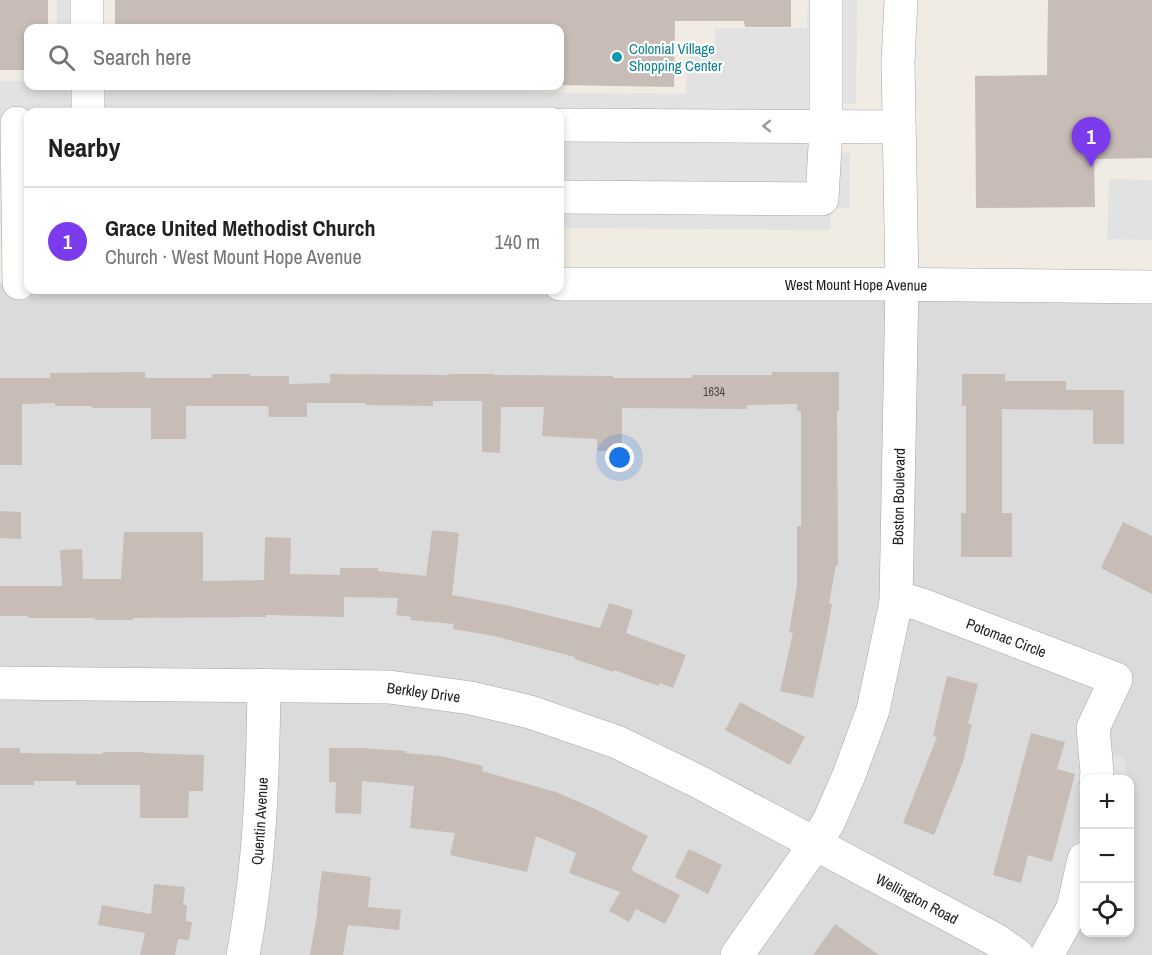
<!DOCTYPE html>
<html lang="en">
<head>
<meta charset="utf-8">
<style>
  :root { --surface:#fff; --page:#f6f6f6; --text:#202124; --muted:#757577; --line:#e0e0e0; --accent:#7c3aed }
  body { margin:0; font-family:"Archivo Narrow",sans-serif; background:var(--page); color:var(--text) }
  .controls { position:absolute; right:18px; bottom:18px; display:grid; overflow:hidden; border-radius:12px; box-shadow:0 3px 9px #0003 }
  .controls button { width:54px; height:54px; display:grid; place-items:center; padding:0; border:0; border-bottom:2px solid var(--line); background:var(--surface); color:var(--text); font:30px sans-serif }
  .you { position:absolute; left:620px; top:458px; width:21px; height:21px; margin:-15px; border:4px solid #fff; border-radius:50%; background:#1a73e8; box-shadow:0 0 0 9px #1a73e833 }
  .badge { display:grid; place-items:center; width:39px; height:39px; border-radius:50%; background:var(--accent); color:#fff; font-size:20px; font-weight:700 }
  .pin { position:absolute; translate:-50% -50px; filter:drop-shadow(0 2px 3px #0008) }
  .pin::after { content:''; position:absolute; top:32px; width:21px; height:18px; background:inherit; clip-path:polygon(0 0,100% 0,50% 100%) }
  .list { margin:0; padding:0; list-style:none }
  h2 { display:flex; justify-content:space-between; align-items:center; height:78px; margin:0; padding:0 24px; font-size:26px }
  h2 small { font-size:20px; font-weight:400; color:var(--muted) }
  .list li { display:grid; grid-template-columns:39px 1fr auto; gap:18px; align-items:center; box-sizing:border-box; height:108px; padding:0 24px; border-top:2px solid var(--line) }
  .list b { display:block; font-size:22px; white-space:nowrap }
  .list p { margin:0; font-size:20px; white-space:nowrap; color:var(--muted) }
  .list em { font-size:20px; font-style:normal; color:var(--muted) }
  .icon { flex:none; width:33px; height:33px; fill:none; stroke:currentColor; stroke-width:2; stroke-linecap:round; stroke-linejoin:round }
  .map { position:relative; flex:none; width:1152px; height:955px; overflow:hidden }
  .search { position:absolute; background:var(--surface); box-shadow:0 3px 9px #0003; left:24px; top:24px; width:540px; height:66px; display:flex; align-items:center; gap:15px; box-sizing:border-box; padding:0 21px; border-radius:12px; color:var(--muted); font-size:22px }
  .panel { position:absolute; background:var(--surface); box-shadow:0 3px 9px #0003; left:24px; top:108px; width:540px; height:186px; border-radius:12px }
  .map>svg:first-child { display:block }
  .residential { fill:#dcdbdb; fill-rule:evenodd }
  .parking { fill:#e2e2e2 }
  .building { fill:#c8bcb6 }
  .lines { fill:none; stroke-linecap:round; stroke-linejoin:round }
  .minor-casing { stroke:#a5a5a5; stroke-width:34 }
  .minor { stroke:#fff; stroke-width:33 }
  .oneway { stroke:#9a9a9a }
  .culture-dot { fill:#0f9aa8; stroke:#fff; stroke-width:2 }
  .labels { text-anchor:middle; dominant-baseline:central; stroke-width:4.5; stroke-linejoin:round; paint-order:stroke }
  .number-label { font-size:12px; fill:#484644 }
  .culture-label { font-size:15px; fill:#0d838f; stroke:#fff; text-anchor:start }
  .street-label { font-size:15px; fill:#1e1e1e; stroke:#fff }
</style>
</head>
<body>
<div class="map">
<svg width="1152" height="955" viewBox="0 0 1152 955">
  <rect width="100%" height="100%" fill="#f0ebe3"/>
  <path class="residential" d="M0 283H28V290H560L1152 286V955H0ZM1084 780H1130V932H1084Z"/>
  <path class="parking" d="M57 0H100L99 28H57Z
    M808 0H857L856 104H834L833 152 850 153V208L831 209 830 230 560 228V112H28V223H0V81H28V86H99V87L686 94 687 46 714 47 715 28H807Z
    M1109 179 1152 180V240L1107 239Z
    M1125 756V779L1084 780V932L1054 917 1083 819 1082 757Z"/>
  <path class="building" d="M0 0H48V28H28V70H0Z
    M115 0H791V27H745L744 21H675L674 87 560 85V28H115Z
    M1048 0H1152V158L1094 159 1095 207 976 208 975 76 1047 75Z
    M145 372V378H212V374H250V376H289V384L330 383V374L449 375V374H494V375L613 376V378H692V375H772V372H839V411H837L838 565H836L829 603 832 604 826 638 813 698 780 691 793 633 789 632 797 585V526H801V411H797V404L747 405V409L622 408V451H597V439L542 436 544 407H501L500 453 482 452V401H433V406L366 405V403H307V417H269L268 406H186V439H151V408H92V406H55V403L22 404V465H0V378H50V373Z
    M962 374H1005V381H1066V390H1124V444H1093V410L1002 409V513H1012V557H961V513H966V406H962Z
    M0 511 21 512V539L0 538Z
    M1123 522 1152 536V594L1101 568Z
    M432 530 459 533 452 595 506 605 600 628 609 603 633 610 626 633 686 655 673 688 660 683 659 686 614 670V672L574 659 575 657 494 636 453 629 454 624 410 620 411 617 396 615 398 598 344 597V617L266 615V617L133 618V620H95V618H28V616H0V586H62L60 550 82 549 83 579H121L124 532H203V581L264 580 265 537 291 538 290 574 340 575V568H378V571L426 576Z
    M947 676 978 684 968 724H972L963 762 934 835 903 823 937 737 933 736Z
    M740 702 805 737 790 765 725 730Z
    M1031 733 1065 742 1057 769 1075 774 1052 862 1028 855 1021 883 993 875Z
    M0 748H20V753L103 754V752H145V753L204 755 203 791H189L188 818H140V785H76V781H34V785H0Z
    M329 748H361L406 751 405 753 440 756 483 766 482 771 556 792 593 808 648 836 631 870 680 895 665 924 636 909 629 922 609 911 620 892 569 873 576 853 536 836 527 872 450 855 455 833 410 828 414 786 362 781 361 814 335 813 336 782H329Z
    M689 849 722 865 708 894 675 877Z
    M322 871 371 877 368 907 401 910 399 930 348 925 343 955H310L318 909H317Z
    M154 884 185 887 183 905H187L186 921 192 922 189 940 178 939 175 955H140L145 933 98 925 102 905 151 914Z
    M835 924 879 955H813Z"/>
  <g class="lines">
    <g class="minor-casing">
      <g id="minor">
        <path d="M87 0V28"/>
        <path d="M88 86V112"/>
        <path d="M17 123 19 283"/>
        <path d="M560 125 899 127"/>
        <path d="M560 197 822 199 826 127V0"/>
        <path id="s1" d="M560 284H870L1152 287"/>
        <path id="s2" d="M896 602 909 601 922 605 1116 679 1093 728 1097 772 1096 780"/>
        <path id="s3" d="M0 683 389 687 471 698 530 712 617 742 699 782 996 940 1017 955"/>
        <path id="s4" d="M243 955C260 866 263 775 264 685"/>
        <path id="s5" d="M737 955 816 843 829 821 849 775 873 710 896 602 902 284 898 62 901 0"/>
        <path d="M1047 955 1073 908 1084 859"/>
      </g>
    </g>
    <use href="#minor" class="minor"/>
  </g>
  <defs><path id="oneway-chevron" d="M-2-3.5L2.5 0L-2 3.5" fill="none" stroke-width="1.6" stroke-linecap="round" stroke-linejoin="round" transform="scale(1.5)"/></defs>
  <use class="oneway" href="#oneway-chevron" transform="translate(767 126) rotate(-180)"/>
  <circle class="culture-dot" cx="617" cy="57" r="6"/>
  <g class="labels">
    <g class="number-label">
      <text x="714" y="392">1634</text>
    </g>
    <g class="culture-label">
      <text x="629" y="48">Colonial Village<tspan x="629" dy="17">Shopping Center</tspan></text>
    </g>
    <g class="street-label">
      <text stroke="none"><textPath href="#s1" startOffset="296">West Mount Hope Avenue</textPath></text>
      <text stroke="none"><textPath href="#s5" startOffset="498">Boston Boulevard</textPath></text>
      <text stroke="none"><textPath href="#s2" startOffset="117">Potomac Circle</textPath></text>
      <text stroke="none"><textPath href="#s3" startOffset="424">Berkley Drive</textPath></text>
      <text stroke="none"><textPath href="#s4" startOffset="135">Quentin Avenue</textPath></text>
      <text stroke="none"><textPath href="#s3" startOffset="963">Wellington Road</textPath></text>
    </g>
  </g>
</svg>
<div class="controls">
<button>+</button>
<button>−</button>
<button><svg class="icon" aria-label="locate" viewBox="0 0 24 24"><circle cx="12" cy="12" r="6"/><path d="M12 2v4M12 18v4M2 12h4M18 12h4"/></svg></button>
</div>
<div class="you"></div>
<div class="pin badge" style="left:1091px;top:167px">1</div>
<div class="search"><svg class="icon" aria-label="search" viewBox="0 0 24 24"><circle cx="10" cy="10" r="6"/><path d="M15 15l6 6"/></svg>Search here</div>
<section class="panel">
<h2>Nearby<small></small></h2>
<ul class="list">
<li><span class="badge">1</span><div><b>Grace United Methodist Church</b><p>Church · West Mount Hope Avenue</p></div><em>140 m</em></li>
</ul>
</section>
</div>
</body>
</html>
